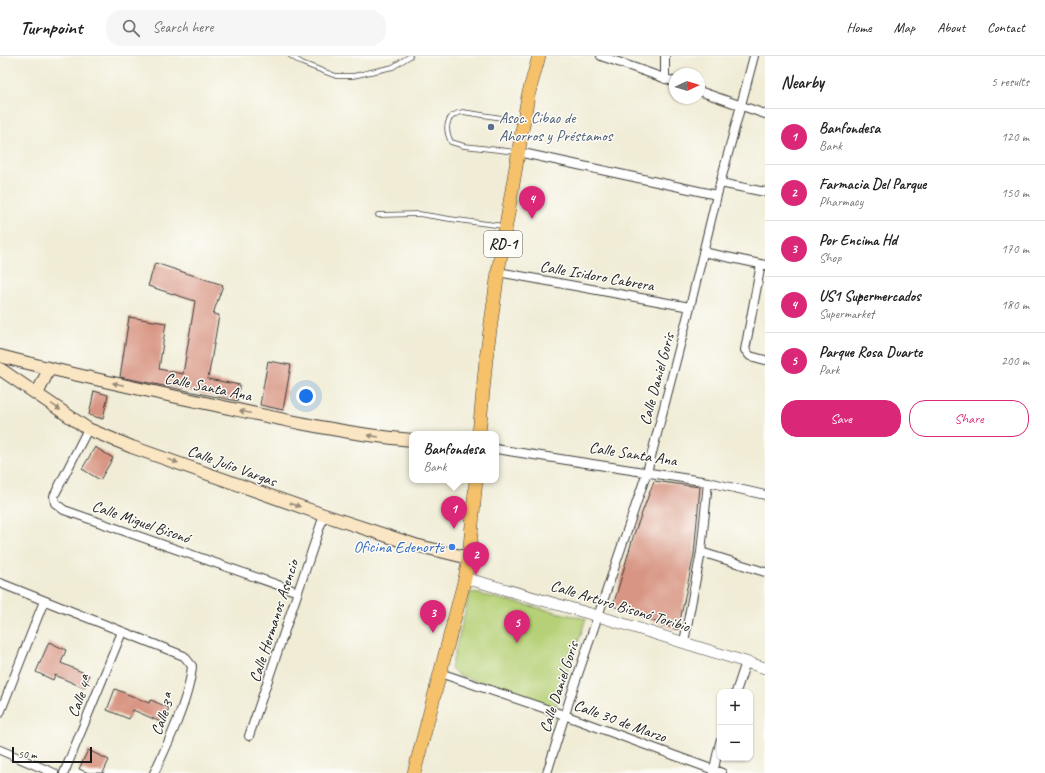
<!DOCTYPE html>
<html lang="en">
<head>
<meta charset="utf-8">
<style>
  :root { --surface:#fff; --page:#f6f6f6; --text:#222; --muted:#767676; --line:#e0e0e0; --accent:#db2777 }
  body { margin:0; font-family:Caveat,sans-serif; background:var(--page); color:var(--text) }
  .controls { position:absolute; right:12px; bottom:12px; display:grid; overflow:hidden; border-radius:8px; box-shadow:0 1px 3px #0004 }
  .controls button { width:36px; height:36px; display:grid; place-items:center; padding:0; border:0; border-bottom:1px solid var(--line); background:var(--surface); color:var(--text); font:20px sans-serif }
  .compass { position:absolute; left:669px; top:12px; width:36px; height:36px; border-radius:50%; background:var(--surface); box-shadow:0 1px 3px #0004; rotate:86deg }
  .scale { position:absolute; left:12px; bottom:10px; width:80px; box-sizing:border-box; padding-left:4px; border:2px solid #1c1c1c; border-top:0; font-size:11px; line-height:14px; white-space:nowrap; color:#1c1c1c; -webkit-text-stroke:3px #fdfcf7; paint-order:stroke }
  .you { position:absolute; left:306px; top:340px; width:14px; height:14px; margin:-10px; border:3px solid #fff; border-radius:50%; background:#1a73e8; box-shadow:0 0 0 6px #1a73e833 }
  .badge { display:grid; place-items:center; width:26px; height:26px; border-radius:50%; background:var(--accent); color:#fff; font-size:13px; font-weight:700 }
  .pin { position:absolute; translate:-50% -33px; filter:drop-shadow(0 1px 2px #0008) }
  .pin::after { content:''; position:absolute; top:21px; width:14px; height:12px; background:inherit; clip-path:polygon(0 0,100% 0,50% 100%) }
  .popup { position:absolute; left:409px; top:375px; width:90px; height:52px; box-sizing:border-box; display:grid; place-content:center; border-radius:8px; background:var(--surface); filter:drop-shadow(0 1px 3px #0005); font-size:13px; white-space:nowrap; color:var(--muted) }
  .popup b { font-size:15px; color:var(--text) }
  .popup::after { content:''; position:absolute; left:50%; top:100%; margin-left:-8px; border:8px solid transparent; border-top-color:var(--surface) }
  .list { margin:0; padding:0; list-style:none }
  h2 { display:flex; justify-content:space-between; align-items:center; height:52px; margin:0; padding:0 16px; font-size:17px }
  h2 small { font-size:13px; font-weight:400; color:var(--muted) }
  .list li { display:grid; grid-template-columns:26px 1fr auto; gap:12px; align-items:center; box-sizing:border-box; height:56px; padding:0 16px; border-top:1px solid var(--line) }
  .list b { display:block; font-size:15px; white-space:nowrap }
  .list p { margin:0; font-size:13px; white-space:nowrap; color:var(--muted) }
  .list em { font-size:13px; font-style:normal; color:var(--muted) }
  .actions { display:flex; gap:8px; padding:12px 16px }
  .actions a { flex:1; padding:9px 0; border:1px solid var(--accent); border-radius:16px; text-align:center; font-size:14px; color:var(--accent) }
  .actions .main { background:var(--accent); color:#fff }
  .icon { flex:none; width:22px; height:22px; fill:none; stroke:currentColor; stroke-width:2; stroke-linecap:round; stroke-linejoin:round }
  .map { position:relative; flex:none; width:765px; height:717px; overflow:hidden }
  header { display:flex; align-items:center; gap:24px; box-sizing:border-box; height:56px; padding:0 20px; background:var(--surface); border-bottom:1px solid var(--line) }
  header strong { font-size:19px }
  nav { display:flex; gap:22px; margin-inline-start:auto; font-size:14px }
  .search { width:280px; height:36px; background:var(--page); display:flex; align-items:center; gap:10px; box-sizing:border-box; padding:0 14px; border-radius:16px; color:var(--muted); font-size:15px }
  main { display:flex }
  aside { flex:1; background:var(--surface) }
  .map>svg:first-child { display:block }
  .green { fill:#b5d076; stroke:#687649 }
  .building { fill:#d89583 }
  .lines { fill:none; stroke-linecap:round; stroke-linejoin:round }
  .service-casing { stroke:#3c3b38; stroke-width:5.5 }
  .minor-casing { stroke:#3c3b38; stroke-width:10 }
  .tertiary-casing { stroke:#3c3b38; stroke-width:12 }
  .secondary-casing { stroke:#3c3b38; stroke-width:14 }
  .primary-casing { stroke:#3c3b38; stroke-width:14 }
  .service { stroke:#fff; stroke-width:4 }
  .minor { stroke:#fff; stroke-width:8 }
  .tertiary { stroke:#fff; stroke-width:11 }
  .secondary { stroke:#fbe6c4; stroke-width:12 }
  .primary { stroke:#f5c16b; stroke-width:13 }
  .oneway { fill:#978b78 }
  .service-dot { fill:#5c6f8a; stroke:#fdfcf7; stroke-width:1.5 }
  .shop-dot { fill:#3f7fe0; stroke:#fdfcf7; stroke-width:1.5 }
  .labels { text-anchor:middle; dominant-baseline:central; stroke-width:3; stroke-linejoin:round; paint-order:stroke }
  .shield { fill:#fdfcf7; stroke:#605f5e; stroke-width:1 }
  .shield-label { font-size:15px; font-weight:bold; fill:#1c1c1c }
  .service-label { font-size:16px; fill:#4e5e75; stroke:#fdfcf7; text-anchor:start }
  .street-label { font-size:16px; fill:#1c1c1c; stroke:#fdfcf7 }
  .shop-label { font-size:16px; fill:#366cbe; stroke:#fdfcf7; text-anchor:end }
</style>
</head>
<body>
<header>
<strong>Turnpoint</strong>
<div class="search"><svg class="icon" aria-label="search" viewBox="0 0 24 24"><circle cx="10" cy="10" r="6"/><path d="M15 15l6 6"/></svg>Search here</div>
<nav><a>Home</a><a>Map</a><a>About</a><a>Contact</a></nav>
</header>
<main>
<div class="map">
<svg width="765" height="717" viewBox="0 0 765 717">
  <rect width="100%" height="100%" fill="#fdfcf7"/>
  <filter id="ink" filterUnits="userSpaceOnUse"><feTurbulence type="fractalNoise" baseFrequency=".025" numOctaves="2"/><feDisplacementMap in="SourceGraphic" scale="8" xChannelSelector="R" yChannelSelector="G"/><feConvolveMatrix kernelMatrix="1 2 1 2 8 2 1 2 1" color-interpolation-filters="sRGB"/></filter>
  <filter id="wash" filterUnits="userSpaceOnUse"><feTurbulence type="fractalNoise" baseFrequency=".012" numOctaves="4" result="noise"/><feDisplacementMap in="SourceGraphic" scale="16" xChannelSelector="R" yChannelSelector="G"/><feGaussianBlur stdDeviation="0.9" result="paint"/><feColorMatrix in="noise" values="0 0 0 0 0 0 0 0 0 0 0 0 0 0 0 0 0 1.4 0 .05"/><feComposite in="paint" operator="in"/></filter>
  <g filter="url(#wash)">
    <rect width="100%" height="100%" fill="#f0ecd6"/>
    <path class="green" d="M470 536 586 563 555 652 458 619 451 612Z"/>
    <g id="blocks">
      <path class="building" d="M155 207 223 229 213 258 219 259 208 323 240 329 237 345 120 321 129 261 166 267 159 313 183 318 195 245 148 230Z
        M268 305 291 309 283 354 260 349Z
        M94 335 108 339 103 363 89 359Z
        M95 391 113 402 100 424 82 413Z
        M654 425 700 431 694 498 678 574 613 550 634 478Z
        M49 586 66 594 61 607 89 619 84 632 55 619 53 624 36 616Z
        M115 633 149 647 151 644 169 652 163 667 133 654 129 663 107 654Z
        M88 694 109 704 103 717H89L79 713Z"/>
    </g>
  </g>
  <g filter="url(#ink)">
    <use href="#blocks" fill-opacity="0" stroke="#3c3b38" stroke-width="1"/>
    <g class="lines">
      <g class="service-casing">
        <path id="service" d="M291 0 302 7 336 20H353L393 11 410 0
          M516 96 464 90 451 86C444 72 446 58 463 56L521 65
          M378 159 419 158 450 163 503 170"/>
      </g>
      <g class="minor-casing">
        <path id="minor" d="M601 0 675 26
          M665 23V0
          M699 35 765 58
          M518 96 717 139
          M720 127 765 136
          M703 196 765 209
          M761 208 745 294 750 300 765 304
          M498 216 690 251
          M88 373 54 440 55 447 64 454 298 536
          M496 393 708 426 765 439
          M701 496 765 516
          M0 527 184 600 192 610C190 641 168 688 154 717
          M684 586 701 496 708 426
          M440 617 564 659 722 717
          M736 636 746 606
          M0 657 44 545
          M249 680 324 459
          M0 694 54 717
          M64 717 122 576
          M547 717 571 639 647 416 690 251 717 139 754 0
          M713 717 720 686"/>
      </g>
      <g class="tertiary-casing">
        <path id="tertiary" d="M465 522 598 560 765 612"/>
      </g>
      <g class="secondary-casing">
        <path id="secondary" d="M0 300C69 318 139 333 210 348 276 362 344 378 412 384
          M0 313 88 373 132 391 324 459 415 489 469 502
          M37 338 49 313"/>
      </g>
      <g class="primary-casing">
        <path id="primary" d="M479 378 486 303 498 216 528 40 539 0
          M414 717 465 522 469 502 476 424"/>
      </g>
      <use href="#service" class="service"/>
      <use href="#minor" class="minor"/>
      <use href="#tertiary" class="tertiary"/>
      <use href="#secondary" class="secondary"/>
      <use href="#primary" class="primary"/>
    </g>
    <defs><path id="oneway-solid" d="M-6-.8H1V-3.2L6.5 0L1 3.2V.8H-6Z"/></defs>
    <g class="oneway">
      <use href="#oneway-solid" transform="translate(118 328) rotate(-168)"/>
      <use href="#oneway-solid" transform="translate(56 351) rotate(34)"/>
      <use href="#oneway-solid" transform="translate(245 356) rotate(-168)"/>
      <use href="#oneway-solid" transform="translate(373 380) rotate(-171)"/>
      <use href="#oneway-solid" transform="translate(173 405) rotate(20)"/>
      <use href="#oneway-solid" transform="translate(295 449) rotate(19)"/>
    </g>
  </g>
  <circle class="service-dot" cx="491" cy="71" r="4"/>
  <circle class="shop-dot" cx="452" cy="491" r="4"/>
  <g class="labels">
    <rect class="shield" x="484" y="175" width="38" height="26" rx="3"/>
    <g class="shield-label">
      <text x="503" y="188">RD-1</text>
    </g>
    <g class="service-label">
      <text x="499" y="62">Asoc. Cibao de<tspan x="499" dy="18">Ahorros y Préstamos</tspan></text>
    </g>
    <g class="street-label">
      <text transform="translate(597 220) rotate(10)">Calle Isidoro Cabrera</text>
      <text transform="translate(657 323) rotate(-75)">Calle Daniel Goris</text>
      <text transform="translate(208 331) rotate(12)">Calle Santa Ana</text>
      <text transform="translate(633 398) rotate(9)">Calle Santa Ana</text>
      <text transform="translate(232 410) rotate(20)">Calle Julio Vargas</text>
      <text transform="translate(141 466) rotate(19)">Calle Miguel Bisonó</text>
      <text transform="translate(620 550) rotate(17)">Calle Arturo Bisonó Toribio</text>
      <text transform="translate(274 565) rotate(-72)">Calle Hermanos Asencio</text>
      <text transform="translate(559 631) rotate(-72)">Calle Daniel Goris</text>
      <text transform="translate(80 641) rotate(-68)">Calle 4ª</text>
      <text transform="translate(163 659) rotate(-69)">Calle 3ª</text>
      <text transform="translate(620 665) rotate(20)">Calle 30 de Marzo</text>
    </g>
    <g class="shop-label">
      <text x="444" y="491">Oficina Edenorte</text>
    </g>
  </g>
</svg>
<div class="controls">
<button>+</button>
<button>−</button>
</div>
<svg class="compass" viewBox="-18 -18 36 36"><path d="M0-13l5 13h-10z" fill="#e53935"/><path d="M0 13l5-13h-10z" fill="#767676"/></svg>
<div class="scale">50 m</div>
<div class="you"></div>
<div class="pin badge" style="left:454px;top:473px">1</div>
<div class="popup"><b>Banfondesa</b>Bank</div>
<div class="pin badge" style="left:476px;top:519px">2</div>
<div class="pin badge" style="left:433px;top:577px">3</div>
<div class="pin badge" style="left:532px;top:163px">4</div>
<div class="pin badge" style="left:517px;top:587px">5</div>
</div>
<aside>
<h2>Nearby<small>5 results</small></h2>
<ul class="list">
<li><span class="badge">1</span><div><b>Banfondesa</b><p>Bank</p></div><em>120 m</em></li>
<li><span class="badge">2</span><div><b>Farmacia Del Parque</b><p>Pharmacy</p></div><em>150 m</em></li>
<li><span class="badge">3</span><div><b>Por Encima Hd</b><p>Shop</p></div><em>170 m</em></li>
<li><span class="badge">4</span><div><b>US1 Supermercados</b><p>Supermarket</p></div><em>180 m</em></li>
<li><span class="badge">5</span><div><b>Parque Rosa Duarte</b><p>Park</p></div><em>200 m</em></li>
</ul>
<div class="actions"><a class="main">Save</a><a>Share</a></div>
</aside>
</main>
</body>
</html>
